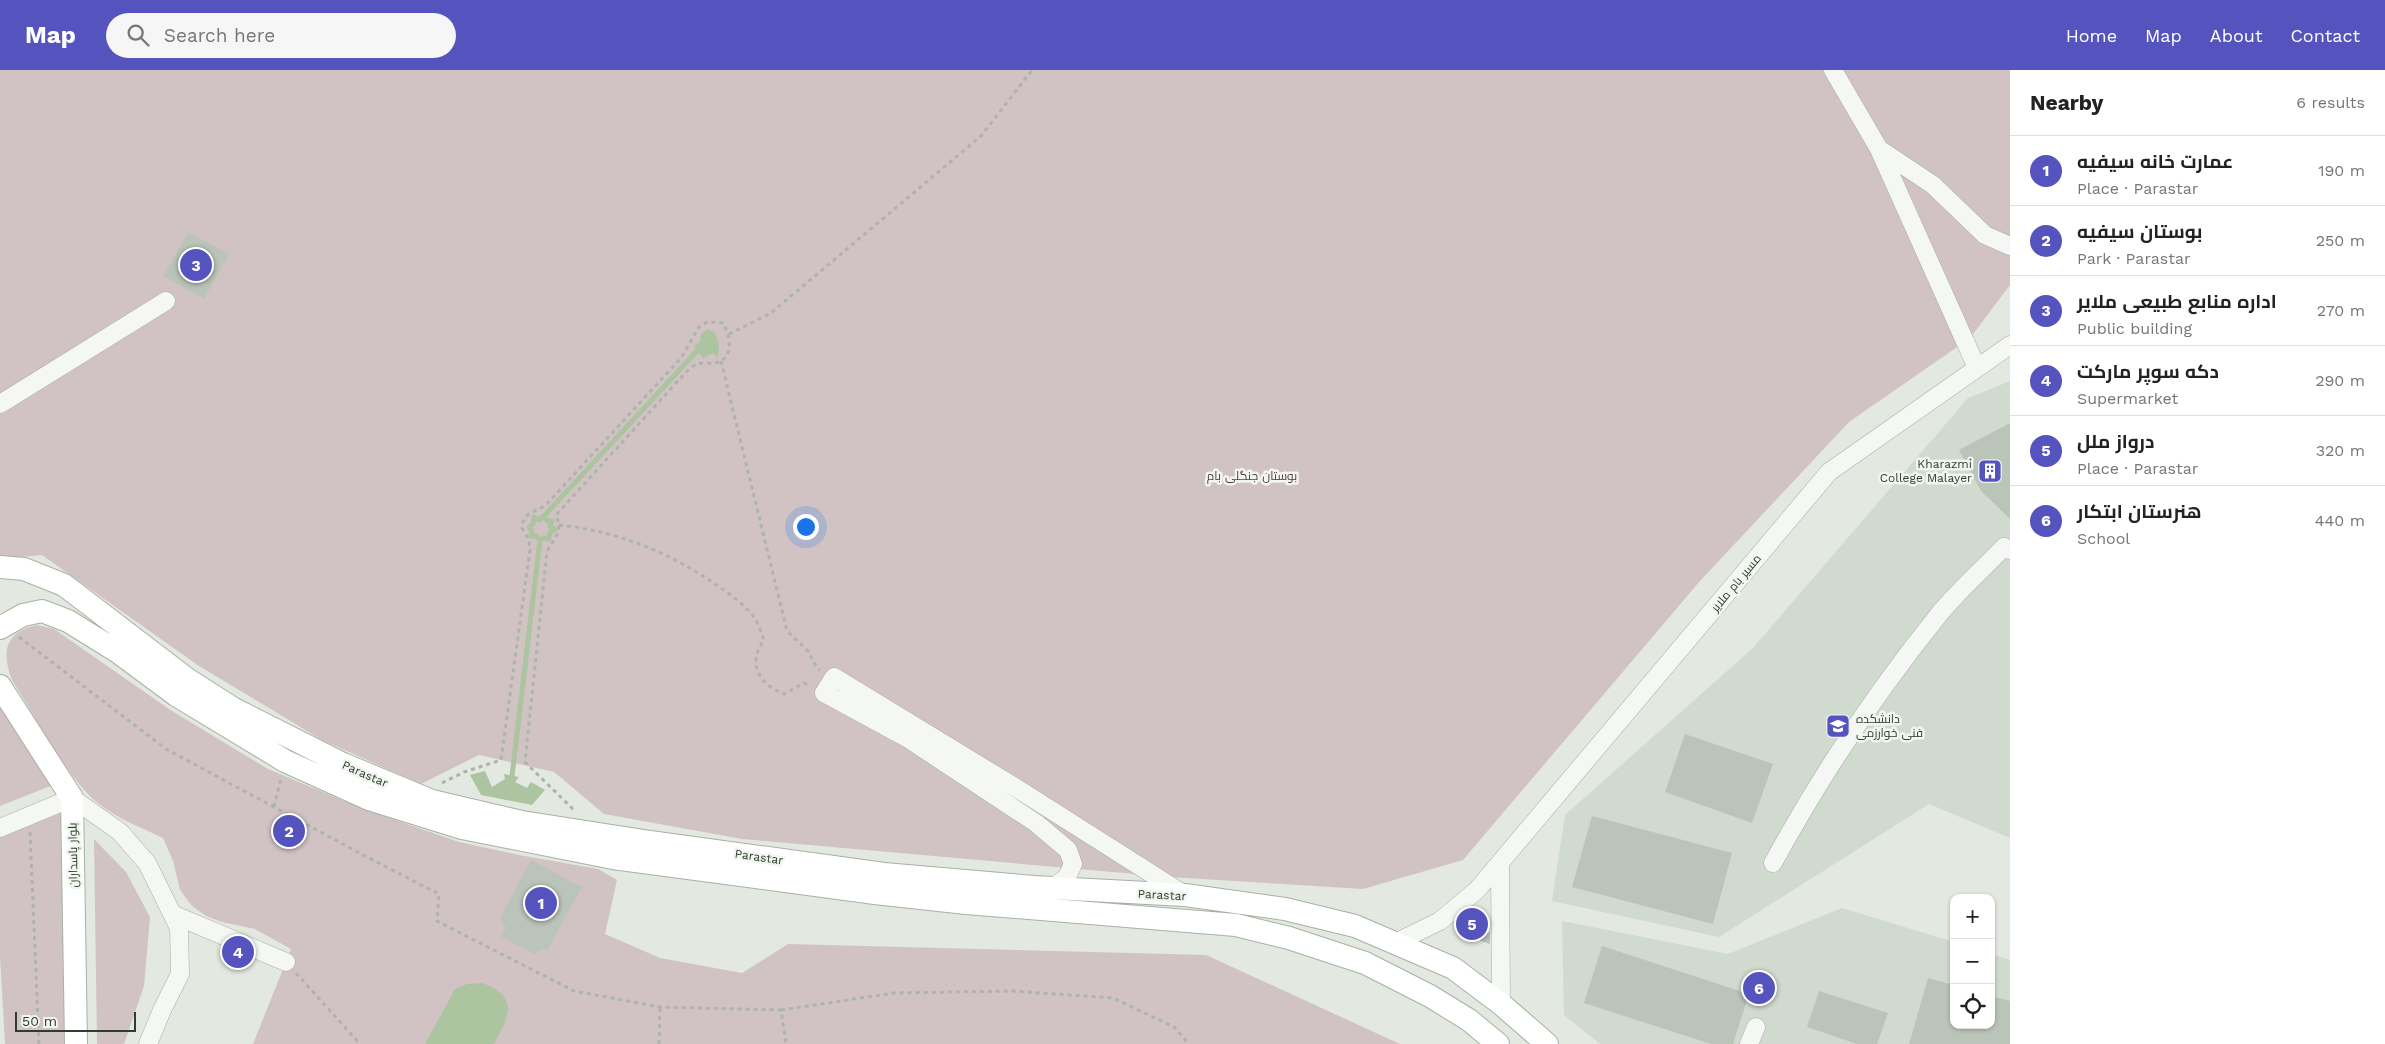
<!DOCTYPE html>
<html lang="en">
<head>
<meta charset="utf-8">
<style>
  :root { --surface:#fff; --page:#f6f6f6; --text:#222; --muted:#767676; --line:#e0e0e0; --accent:#5554bf }
  body { margin:0; font-family:"Work Sans",Cairo,sans-serif; background:var(--page); color:var(--text) }
  .controls { position:absolute; right:15px; bottom:15px; display:grid; overflow:hidden; border-radius:10px; box-shadow:0 1px 4px #0004 }
  .controls button { width:45px; height:45px; display:grid; place-items:center; padding:0; border:0; border-bottom:1px solid var(--line); background:var(--surface); color:var(--text); font:25px sans-serif }
  .scale { position:absolute; left:15px; bottom:12px; width:121px; box-sizing:border-box; padding-left:5px; border:2px solid #2f3e2b; border-top:0; font-size:14px; line-height:18px; white-space:nowrap; color:#2f3e2b; -webkit-text-stroke:4px #f2f6f0; paint-order:stroke }
  .you { position:absolute; left:805px; top:456px; width:18px; height:18px; margin:-12px; border:4px solid #fff; border-radius:50%; background:#1a73e8; box-shadow:0 0 0 8px #1a73e833 }
  .badge { display:grid; place-items:center; width:32px; height:32px; border-radius:50%; background:var(--accent); color:#fff; font-size:16px; font-weight:700 }
  .pin { position:absolute; translate:-50% -50%; border:2px solid #fff; box-shadow:0 1px 5px #0006 }
  .list { margin:0; padding:0; list-style:none }
  h2 { display:flex; justify-content:space-between; align-items:center; height:65px; margin:0; padding:0 20px; font-size:21px }
  h2 small { font-size:16px; font-weight:400; color:var(--muted) }
  .list li { display:grid; grid-template-columns:32px 1fr auto; gap:15px; align-items:center; box-sizing:border-box; height:70px; padding:0 20px; border-top:1px solid var(--line) }
  .list b { display:block; font-size:19px; white-space:nowrap }
  .list p { margin:0; font-size:16px; white-space:nowrap; color:var(--muted) }
  .list em { font-size:16px; font-style:normal; color:var(--muted) }
  .icon { flex:none; width:28px; height:28px; fill:none; stroke:currentColor; stroke-width:2; stroke-linecap:round; stroke-linejoin:round }
  .map { position:relative; flex:none; width:2010px; height:974px; overflow:hidden }
  header { display:flex; align-items:center; gap:30px; box-sizing:border-box; height:70px; padding:0 25px; background:var(--accent); color:#fff }
  header strong { font-size:24px }
  nav { display:flex; gap:28px; margin-inline-start:auto; font-size:18px }
  .search { width:350px; height:45px; background:var(--page); display:flex; align-items:center; gap:12px; box-sizing:border-box; padding:0 18px; border-radius:28px; color:var(--muted); font-size:19px }
  main { display:flex }
  aside { flex:1; background:var(--surface) }
  .map>svg:first-child { display:block }
  .built { fill:#d1dacf }
  .green { fill:#d1c3c4 }
  .water { fill:#acc4a0 }
  .lines { fill:none; stroke-linecap:round; stroke-linejoin:round }
  .stream { stroke:#acc4a0; stroke-width:5 }
  .building { fill:#bbc4b9 }
  .minor-casing { stroke:#a6aea3; stroke-width:19 }
  .major-casing { stroke:#a6b2a2; stroke-width:24 }
  .path { stroke:#adb4ab; stroke-width:3; stroke-dasharray:4 4; stroke-linecap:butt }
  .minor { stroke:#f4f7f3; stroke-width:18 }
  .major { stroke:#fff; stroke-width:22 }
  .labels { text-anchor:middle; dominant-baseline:central; stroke-width:5; stroke-linejoin:round; paint-order:stroke }
  .poi-label { font-size:12px; fill:#2f3e2b; stroke:#f2f6f0; text-anchor:end }
  .park-label { font-size:12px; fill:#583a3b; stroke:#f2f6f0 }
  .street-label { font-size:12px; fill:#2f3e2b; stroke:#f2f6f0 }
</style>
</head>
<body>
<header>
<strong>Map</strong>
<div class="search"><svg class="icon" aria-label="search" viewBox="0 0 24 24"><circle cx="10" cy="10" r="6"/><path d="M15 15l6 6"/></svg>Search here</div>
<nav><a>Home</a><a>Map</a><a>About</a><a>Contact</a></nav>
</header>
<main>
<div class="map">
<svg width="2010" height="974" viewBox="0 0 2010 974">
  <rect width="100%" height="100%" fill="#e3e8e1"/>
  <path class="built" d="M2010 311V768L1929 734 1719 867 1552 831 1565 745 1753 578 1968 328Z
    M1842 838 1954 872V955H1991V884L2010 890V974H1600L1564 945 1562 851 1728 884Z"/>
  <path class="green" d="M0 0H2010V215L1970 268 1849 352 1700 511 1463 790 1363 819 1169 807 742 769 604 744 554 702 479 685 421 714 322 670 199 596 42 485 0 489Z
    M37 555 54 559 172 641 268 699 361 738 459 772 519 785 598 799 617 810 605 864 660 888 742 903 788 874 1206 885 1400 974H253L291 879 255 859 222 852 206 846 192 836 180 820 173 791 163 768C142 758 118 749 99 734 67 709 35 646 12 610 1 582 5 562 37 555Z
    M0 637 53 715 0 736Z
    M66 741 68 974H5L0 886V767Z
    M94 769 126 802 150 847 144 916 124 974H97Z"/>
  <path class="water" d="M708 259 715 263 719 274 718 288 713 283 703 288 694 277 700 271 701 264Z
    M485 701 492 717 505 709 504 704 519 707 515 712 527 718 531 712 545 720 532 735 481 725 470 705Z
    M482 913C520 927 509 946 494 974H425L455 919 467 914Z"/>
  <g class="lines">
    <path class="stream" d="M544 446 697 281
      M512 706 540 470 544 468 549 469 550 462 555 460 550 456 552 451H547L544 446 539 450 534 447 533 454 529 457 532 461 531 466H536L540 470"/>
  </g>
  <path class="building" d="M188 162 229 184 204 229 163 206Z
    M2010 353V449L1981 421 1959 380Z
    M1685 664 1773 694 1752 753 1665 722Z
    M1592 746 1732 783 1713 854 1572 817Z
    M531 790 582 817 547 880 542 879 535 884 501 867 506 858 500 848Z
    M1478 861 1490 863V874L1476 869Z
    M1602 876 1749 924 1733 974H1711L1584 933Z
    M1928 908 1954 915V955H1991V926L2010 931V974H1909Z
    M1819 921 1888 943 1877 974H1857L1807 957Z"/>
  <g class="lines">
    <g class="minor-casing">
      <path id="minor" d="M1833 0 1879 79 1933 115 1985 165 2010 176
        M1879 79 1977 298
        M0 334 166 231
        M0 758 72 728 120 762 147 793 179 858 180 904 162 940 148 974
        M1500 793 1501 934
        M1773 793C1821 705 1877 621 1940 543 1959 520 1983 499 2004 477L2010 480
        M1054 817 1067 807 1073 794 1068 780 1036 753 907 668 824 623 834 607 1013 716 1185 825
        M172 844 286 892
        M1397 872 1440 851 1477 820 1829 402 2010 275
        M1749 974 1756 957"/>
    </g>
    <g class="major-casing">
      <path id="major" d="M0 497 24 499 64 515 187 609 234 639 343 694 432 731 522 752 644 771 884 804 1034 817 1185 825 1285 839 1355 856 1453 898 1501 934 1547 974
        M0 558 23 545 42 541 68 551 118 582 176 625 285 691 369 729 462 758 613 788 875 823 966 833 1236 855 1289 868 1365 893 1430 926 1469 950 1498 974
        M0 616 72 728 76 974"/>
    </g>
    <path class="path" d="M729 264 771 243 981 66 1032 0
      M721 291 787 561 808 581 817 598 820 600
      M559 455C616 461 667 481 715 514 728 523 743 533 753 546 758 552 761 562 764 570 747 594 759 614 784 624L804 613 810 616
      M19 567 166 679 367 787 439 824 437 851 574 921 660 937 781 940 786 974
      M442 713 464 702 501 690 530 480 529 470 522 458C523 443 534 442 545 436L681 288 699 257 707 252 723 253C730 266 735 288 716 293 710 294 702 292 697 294 694 295 690 299 687 301L556 445C563 461 555 468 547 481L525 692 576 742
      M274 737 281 708
      M30 762 39 974
      M296 903 360 974
      M781 940 894 923 1012 921 1113 928 1174 957 1189 974
      M659 974 660 937"/>
    <use href="#minor" class="minor"/>
    <use href="#major" class="major"/>
  </g>
  <defs>
    <g id="building-square" transform="scale(1.25)"><rect x="-9" y="-9" width="18" height="18" rx="4" fill="#5554bf" stroke="#f2f6f0"/><path d="M-4-6H4V6H1V3H-1V6H-4ZM-2.5-4.3h1.7v1.8h-1.7ZM.8-4.3h1.7v1.8H.8ZM-2.5-1h1.7V.8h-1.7ZM.8-1h1.7V.8H.8Z" fill="#fff"/></g>
    <g id="university-square" transform="scale(1.25)"><rect x="-9" y="-9" width="18" height="18" rx="4" fill="#5554bf" stroke="#f2f6f0"/><path d="M0-5L7-2L0 1L-7-2ZM-4 1L0 2.5L4 1V4Q0 6-4 4Z" fill="#fff"/></g>
  </defs>
  <g fill-rule="evenodd">
    <use href="#building-square" x="1990" y="401"/>
    <use href="#university-square" x="1838" y="656"/>
  </g>
  <g class="labels">
    <g class="poi-label">
      <text x="1972" y="394">Kharazmi<tspan x="1972" dy="14">College Malayer</tspan></text>
      <text x="1856" y="649" text-anchor="start">دانشکده<tspan x="1856" dy="14">فنی خوارزمی</tspan></text>
    </g>
    <g class="park-label">
      <text x="1252" y="406">بوستان جنگلی بام</text>
    </g>
    <g class="street-label">
      <text transform="translate(1736 513) rotate(-50)">مسیر بام ملایر</text>
      <text transform="translate(365 704) rotate(24)">Parastar</text>
      <text transform="translate(73 785) rotate(-91)">بلوار پاسداران</text>
      <text transform="translate(759 787) rotate(8)">Parastar</text>
      <text transform="translate(1162 825) rotate(3)">Parastar</text>
    </g>
  </g>
</svg>
<div class="controls">
<button>+</button>
<button>−</button>
<button><svg class="icon" aria-label="locate" viewBox="0 0 24 24"><circle cx="12" cy="12" r="6"/><path d="M12 2v4M12 18v4M2 12h4M18 12h4"/></svg></button>
</div>
<div class="scale">50 m</div>
<div class="you"></div>
<div class="pin badge" style="left:541px;top:833px">1</div>
<div class="pin badge" style="left:289px;top:761px">2</div>
<div class="pin badge" style="left:196px;top:195px">3</div>
<div class="pin badge" style="left:238px;top:882px">4</div>
<div class="pin badge" style="left:1472px;top:854px">5</div>
<div class="pin badge" style="left:1759px;top:918px">6</div>
</div>
<aside>
<h2>Nearby<small>6 results</small></h2>
<ul class="list">
<li><span class="badge">1</span><div><b>عمارت خانه سیفیه</b><p>Place · Parastar</p></div><em>190 m</em></li>
<li><span class="badge">2</span><div><b>بوستان سیفیه</b><p>Park · Parastar</p></div><em>250 m</em></li>
<li><span class="badge">3</span><div><b>اداره منابع طبیعی ملایر</b><p>Public building</p></div><em>270 m</em></li>
<li><span class="badge">4</span><div><b>دکه سوپر مارکت</b><p>Supermarket</p></div><em>290 m</em></li>
<li><span class="badge">5</span><div><b>درواز ملل</b><p>Place · Parastar</p></div><em>320 m</em></li>
<li><span class="badge">6</span><div><b>هنرستان ابتکار</b><p>School</p></div><em>440 m</em></li>
</ul>
</aside>
</main>
</body>
</html>
